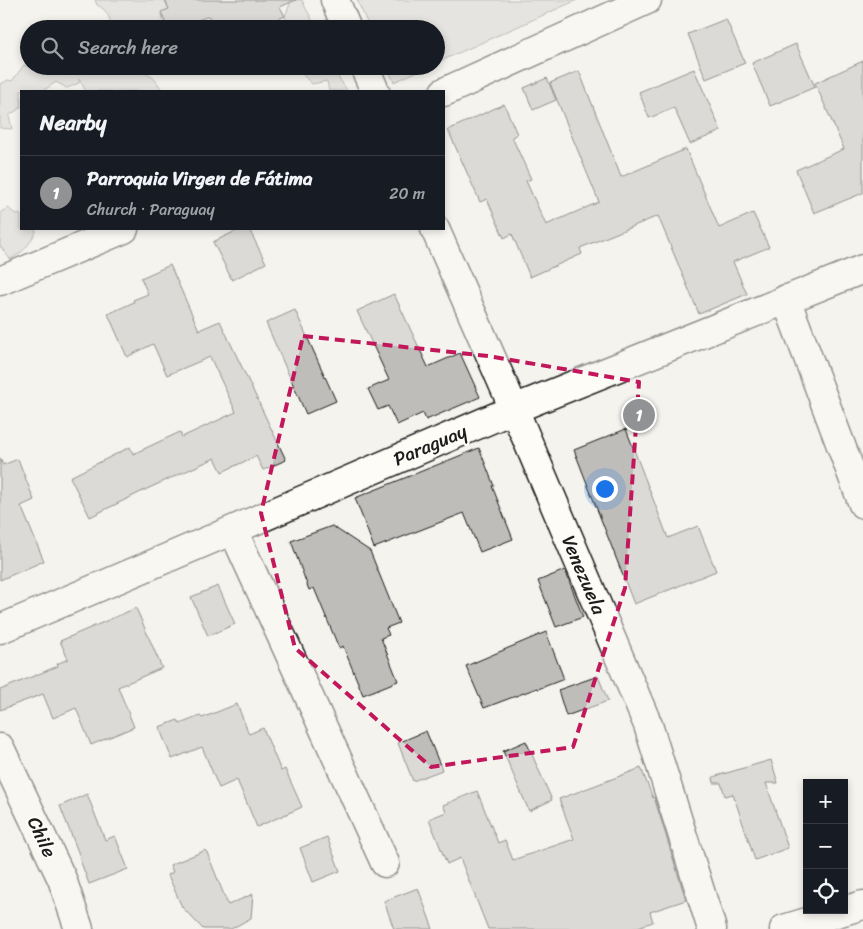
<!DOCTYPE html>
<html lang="en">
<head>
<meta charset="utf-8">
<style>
  :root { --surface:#171b24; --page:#20242c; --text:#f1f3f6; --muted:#9ea1a6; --line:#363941; --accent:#919294 }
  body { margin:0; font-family:Sriracha,sans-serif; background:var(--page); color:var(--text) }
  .controls { position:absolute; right:15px; bottom:15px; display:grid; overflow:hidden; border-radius:0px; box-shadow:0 2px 8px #0003 }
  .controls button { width:45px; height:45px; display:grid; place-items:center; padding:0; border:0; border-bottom:1px solid var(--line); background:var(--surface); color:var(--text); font:25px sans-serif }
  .you { position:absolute; left:604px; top:488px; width:18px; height:18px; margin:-12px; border:4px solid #fff; border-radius:50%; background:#1a73e8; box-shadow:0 0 0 8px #1a73e833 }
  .badge { display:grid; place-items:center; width:32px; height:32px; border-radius:50%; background:var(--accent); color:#fff; font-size:16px; font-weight:700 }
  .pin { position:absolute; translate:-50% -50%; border:2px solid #fff; box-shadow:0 1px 5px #0006 }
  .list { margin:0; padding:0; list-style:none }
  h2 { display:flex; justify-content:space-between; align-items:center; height:65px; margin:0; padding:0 20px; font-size:21px }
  h2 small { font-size:16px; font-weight:400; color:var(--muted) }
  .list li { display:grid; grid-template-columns:32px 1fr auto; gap:15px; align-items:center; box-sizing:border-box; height:75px; padding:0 20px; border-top:1px solid var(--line) }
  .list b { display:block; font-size:19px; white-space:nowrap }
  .list p { margin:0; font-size:16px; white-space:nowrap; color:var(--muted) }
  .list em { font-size:16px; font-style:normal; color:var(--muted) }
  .icon { flex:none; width:28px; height:28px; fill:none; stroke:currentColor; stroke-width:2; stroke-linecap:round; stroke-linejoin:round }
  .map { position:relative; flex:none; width:863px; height:929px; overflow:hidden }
  .search { position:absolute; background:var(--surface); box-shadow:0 2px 8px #0003; left:20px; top:20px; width:425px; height:55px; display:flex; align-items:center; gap:12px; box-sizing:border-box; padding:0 18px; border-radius:28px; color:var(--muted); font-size:19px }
  .panel { position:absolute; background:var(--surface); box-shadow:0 2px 8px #0003; left:20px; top:90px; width:425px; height:140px; border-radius:0px }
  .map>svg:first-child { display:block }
  .green { fill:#d4d3cf; stroke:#787876 }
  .building { fill:#bebdba; stroke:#1c1c1c }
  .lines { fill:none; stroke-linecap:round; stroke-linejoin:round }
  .minor-casing { stroke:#1c1c1c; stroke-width:31 }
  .minor { stroke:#fdfcf7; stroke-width:28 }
  .marked { fill:none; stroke:#c2185b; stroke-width:4; stroke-dasharray:10 6; stroke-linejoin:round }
  .labels { text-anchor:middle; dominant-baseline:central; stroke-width:4.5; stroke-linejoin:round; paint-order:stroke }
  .street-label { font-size:19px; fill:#1c1c1c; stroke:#fdfcf7 }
</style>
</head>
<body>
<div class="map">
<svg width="863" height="929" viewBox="0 0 863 929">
  <rect width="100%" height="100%" fill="#f4f3ee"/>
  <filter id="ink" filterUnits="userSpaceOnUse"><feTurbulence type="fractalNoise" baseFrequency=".02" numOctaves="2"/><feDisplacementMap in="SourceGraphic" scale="10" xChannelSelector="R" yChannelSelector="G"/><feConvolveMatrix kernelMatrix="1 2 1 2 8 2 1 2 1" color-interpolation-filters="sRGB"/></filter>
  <g filter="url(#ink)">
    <path class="green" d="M95 0H165L168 8 171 10 162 19 169 29H113C109 18 108 10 97 5Z
      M288 0H302L306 9 311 17 314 29H288L285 16 290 4Z
      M357 0H577L436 63V29H370Z
      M24 65 42 69V66H76L78 75 80 66H136L137 70C151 75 156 78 162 91H86L79 79V83L67 88 56 82 43 91H21V107L9 116 12 129 0 128V83L1 84 8 80 12 81Z
      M300 66H336V74L347 90 345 91H329L327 81 312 84 303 75Z
      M387 66H429L394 82Z
      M8 208 14 213 21 215V229H35L36 232C29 244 24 253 10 259L0 246 1 212Z"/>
    <path class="building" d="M165 0H296L280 7 285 16 258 28 254 19 230 29H214L209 16 175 29H168L161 12 169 9Z
      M726 19 745 63 706 79 688 34Z
      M796 44 815 87 770 106 752 63Z
      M863 61V193L814 213 796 170 844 149 815 83Z
      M694 69 721 131 690 144 674 108 649 118 639 92Z
      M579 71 621 177 686 149 719 228 753 213 769 247 733 262 747 294 699 314 658 216 580 248 582 254 530 277 512 234 504 238 487 199 480 202 448 130 504 104 517 134 512 137 531 179 526 181 546 225 599 202 550 83Z
      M547 78 556 100 533 110 524 88Z
      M240 229H249L266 263 232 280 213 242Z
      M170 265 199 330 220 321 286 460 263 470 256 456 222 472 215 458 149 488 90 517 70 477 130 447 133 454 180 432 182 437 236 412 210 357 167 375 153 344 127 357 108 314 134 302 133 300 148 294 141 278Z
      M394 294 428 367 460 353 480 397 426 420 423 413 397 425 388 406 378 410 368 389 389 380 357 311Z
      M295 310 336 401 306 414 266 323Z
      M626 429 668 538 698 526 716 571 634 604 574 450Z
      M479 448 494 486H492L513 539 480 552 464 513 374 548 355 498Z
      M0 458 3 465 18 459 34 500 21 506 44 561 0 580Z
      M332 526 370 551 399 623 386 628 389 635 381 638 398 681 363 695 343 646 339 648 314 588 309 590 291 541Z
      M565 570 583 617 556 627 538 581Z
      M218 586 235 624 208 636 191 597Z
      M136 608 162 668 118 687 134 727 91 745 76 708 53 718 43 694 0 710V690L58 666 57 664 68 659 60 641Z
      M546 632 564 679 538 689 537 688 484 708 466 666Z
      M598 676 608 701 566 716 558 690Z
      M237 704 249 734 263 728 281 771 285 769 302 807 257 827 237 780 219 788 202 747 172 759 159 727 178 720 180 724 200 716 202 718Z
      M426 731 442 770 413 781 398 743Z
      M526 741 552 800 529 811 503 751Z
      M771 760 778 783H766L788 848 755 860 733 794 725 796 721 783H714L713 777Z
      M641 768 653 798 654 797 686 900 650 912 653 922 632 929H488L460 858 447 864 429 819 446 812 443 805 477 791 498 843 505 840 513 860 574 839 559 799Z
      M87 794 105 840 115 836 128 869 89 884 79 857H80L60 806Z
      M327 837 340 871 313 882 300 848Z
      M206 850 228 905 253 894 251 918 231 929H203L182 907 168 875 173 872 170 865Z
      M418 888 433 929H394L384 901Z"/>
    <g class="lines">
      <g class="minor-casing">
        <path id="minor" d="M335 0 347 29
          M364 66 375 91
          M444 92 647 0
          M435 229 514 409 648 725 712 929
          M0 281 124 229
          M786 299 863 504
          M233 530 385 863
          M0 629 233 530 514 409 863 269
          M0 748 62 879 79 929
          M784 929 863 905"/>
      </g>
      <use href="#minor" class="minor"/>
    </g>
  </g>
  <path d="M0 0H863V929H0ZM303 336 488 356 639 382 625 588 573 747 431 767 295 648 261 513Z" fill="#f4f3ee" fill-opacity=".55" fill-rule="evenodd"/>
  <path class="marked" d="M303 336 488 356 639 382 625 588 573 747 431 767 295 648 261 513Z"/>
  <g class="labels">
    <g class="street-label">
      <text transform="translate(430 445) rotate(-23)">Paraguay</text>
      <text transform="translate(584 575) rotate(67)">Venezuela</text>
      <text transform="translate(42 837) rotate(65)">Chile</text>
    </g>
  </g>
</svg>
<div class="controls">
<button>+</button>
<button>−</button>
<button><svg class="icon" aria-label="locate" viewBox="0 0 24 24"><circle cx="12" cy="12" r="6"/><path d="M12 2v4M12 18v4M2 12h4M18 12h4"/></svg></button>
</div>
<div class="you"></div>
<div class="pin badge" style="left:639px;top:415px">1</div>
<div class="search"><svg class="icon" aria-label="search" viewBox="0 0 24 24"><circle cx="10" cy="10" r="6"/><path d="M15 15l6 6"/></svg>Search here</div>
<section class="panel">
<h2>Nearby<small></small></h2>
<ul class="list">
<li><span class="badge">1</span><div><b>Parroquia Virgen de Fátima</b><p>Church · Paraguay</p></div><em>20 m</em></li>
</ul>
</section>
</div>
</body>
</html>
